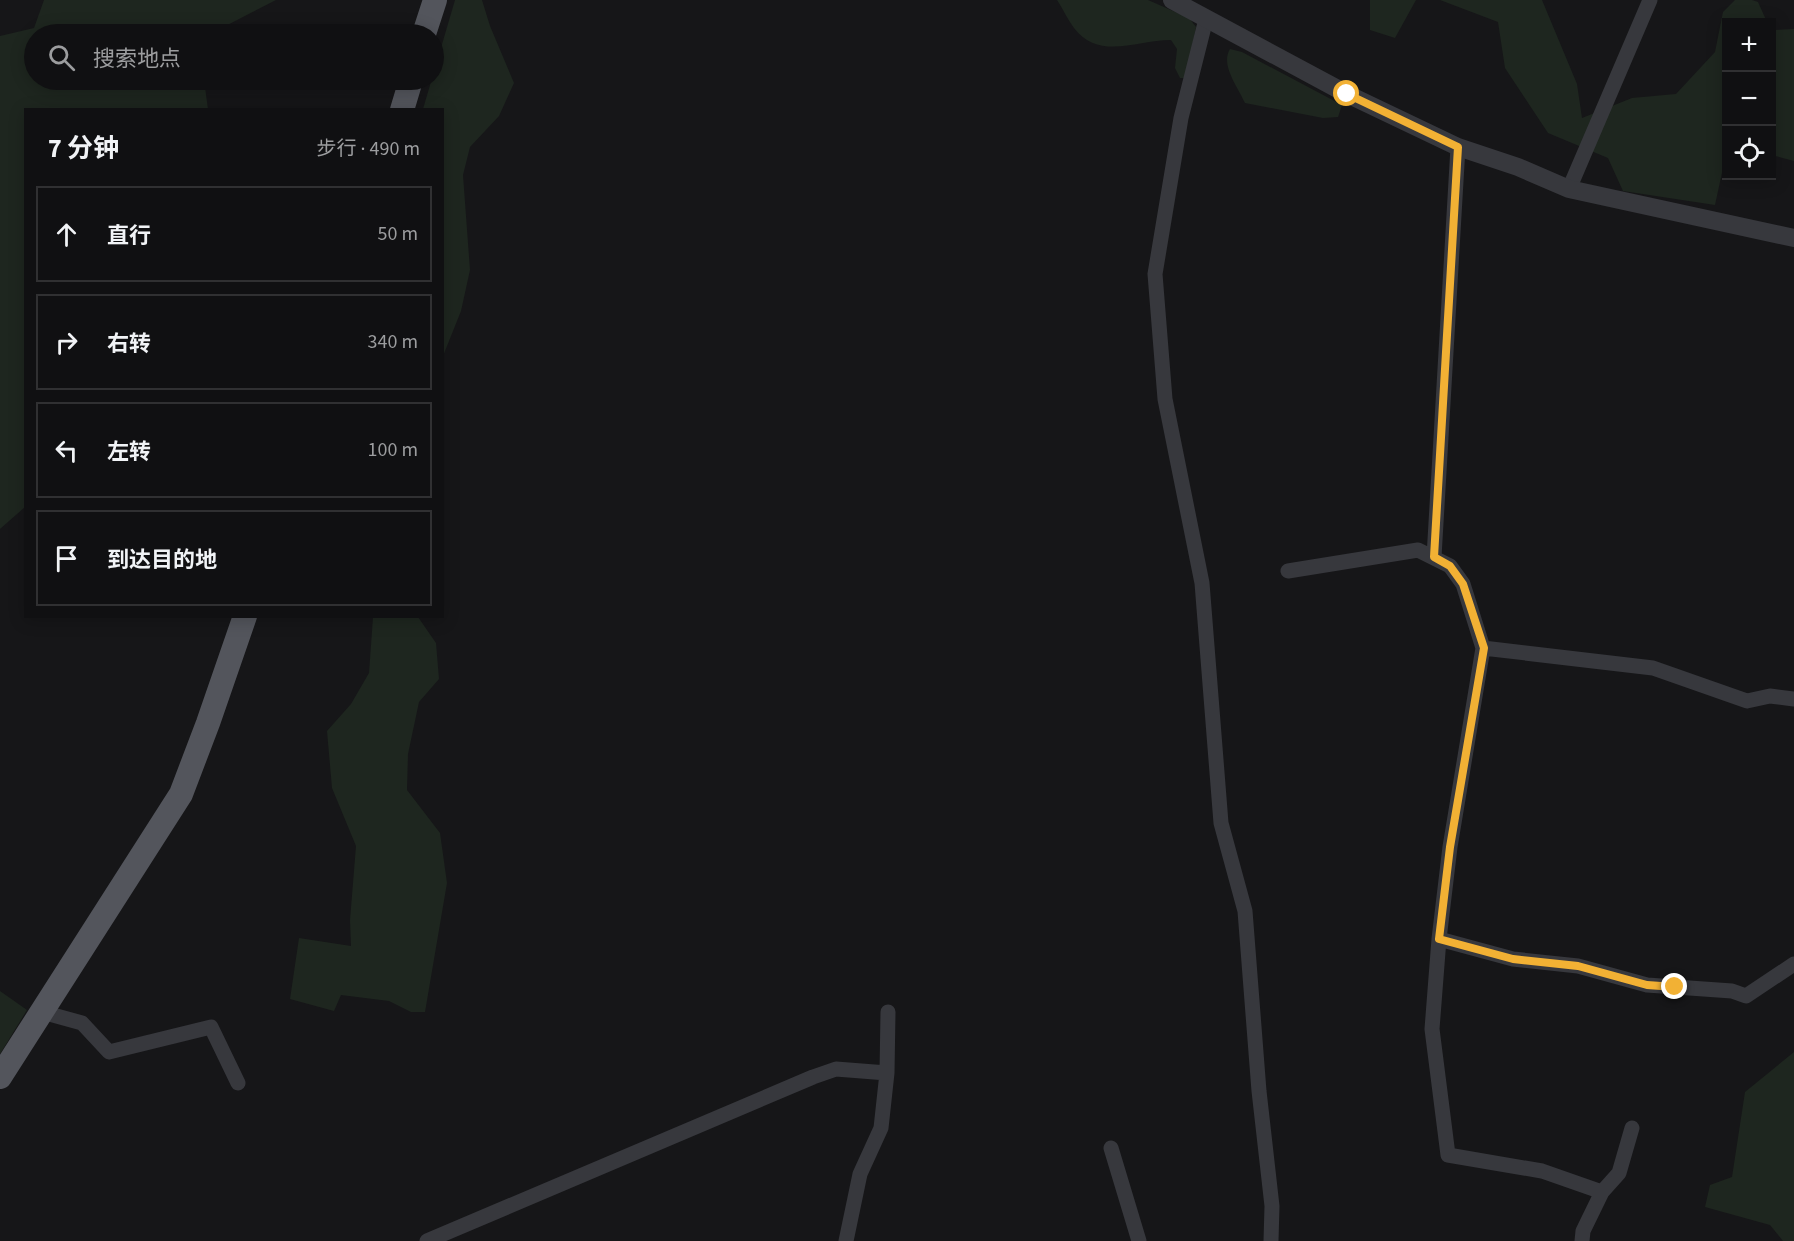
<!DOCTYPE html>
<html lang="zh">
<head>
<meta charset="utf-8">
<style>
  :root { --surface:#101012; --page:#1e1e20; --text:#f1f3f6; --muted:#9c9d9f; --line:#303032 }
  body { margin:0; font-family:"Source Sans 3","Noto Sans SC",sans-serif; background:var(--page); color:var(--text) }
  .controls { position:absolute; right:18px; top:18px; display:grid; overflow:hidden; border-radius:0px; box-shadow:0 3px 15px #0003 }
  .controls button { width:54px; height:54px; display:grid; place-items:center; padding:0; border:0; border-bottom:2px solid var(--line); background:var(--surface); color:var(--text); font:30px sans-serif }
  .stop { position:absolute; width:18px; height:18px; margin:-14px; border:4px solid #f2b134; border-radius:50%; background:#fff }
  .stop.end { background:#f2b134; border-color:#fff; box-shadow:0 2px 6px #0008 }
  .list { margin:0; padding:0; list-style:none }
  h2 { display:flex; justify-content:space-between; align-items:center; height:78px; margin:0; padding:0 24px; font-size:26px }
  h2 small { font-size:20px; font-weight:400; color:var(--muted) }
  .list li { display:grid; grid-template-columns:39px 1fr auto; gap:18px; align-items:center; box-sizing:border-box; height:96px; margin:0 12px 12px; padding:0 12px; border:2px solid var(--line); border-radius:0px }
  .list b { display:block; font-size:22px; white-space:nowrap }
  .list em { font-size:20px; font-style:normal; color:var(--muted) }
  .icon { flex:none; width:33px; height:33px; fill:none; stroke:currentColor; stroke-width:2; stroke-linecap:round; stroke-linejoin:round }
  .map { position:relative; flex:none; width:1794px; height:1241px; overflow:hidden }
  .search { position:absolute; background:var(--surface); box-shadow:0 3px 15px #0003; left:24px; top:24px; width:420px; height:66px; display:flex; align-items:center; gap:15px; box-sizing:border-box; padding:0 21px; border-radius:33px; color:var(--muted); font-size:22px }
  .panel { position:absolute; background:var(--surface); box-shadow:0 3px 15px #0003; left:24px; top:108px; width:420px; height:510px; border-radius:0px }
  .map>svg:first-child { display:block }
  .green { fill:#1e261f }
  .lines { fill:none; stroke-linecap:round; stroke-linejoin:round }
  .minor { stroke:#37383d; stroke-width:15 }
  .tertiary { stroke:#37383d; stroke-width:18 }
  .primary { stroke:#53555c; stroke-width:24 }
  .route { stroke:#f2b134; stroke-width:8 }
</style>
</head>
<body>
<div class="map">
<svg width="1794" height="1241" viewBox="0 0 1794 1241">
  <rect width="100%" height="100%" fill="#161618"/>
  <path class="green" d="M44 0H276L210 34H34V80H204L208 109 26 110 25 507 0 529V36L34 28Z
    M455 0H482L490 26 514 83 499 116 470 147 463 175 470 270 461 311 443 356 442 110 423 109Z
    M1057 0H1148L1189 18 1196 27 1186 78H1180L1175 68 1177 49 1171 40C1137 40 1099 61 1074 28 1068 20 1063 9 1057 0Z
    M1370 0H1416L1395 38 1370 30Z
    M1440 0H1542L1577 84 1582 118 1632 98 1676 94 1715 52 1723 12 1735 0H1752L1758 2 1767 22H1726V166L1723 168 1715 205 1623 191 1608 158 1548 133 1505 68 1498 22Z
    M1794 29V161L1772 155V30Z
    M1230 49 1242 52 1342 105 1338 117 1323 118 1245 103C1238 87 1220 65 1230 49Z
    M373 617H418L436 643 439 679 419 702 408 754 407 790 440 833 447 883 425 1012H411L389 1001 341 995 334 1011 290 999 299 938 351 946 350 920 356 846 332 788 327 731 351 704 369 673Z
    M0 991 27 1010 0 1054Z
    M1794 1052V1241H1783L1770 1225 1705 1207 1710 1185 1732 1177 1745 1092Z"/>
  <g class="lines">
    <path class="minor" d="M1206 19 1181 118 1155 274 1165 399 1202 583 1221 823 1245 911 1259 1091 1272 1206 1271 1241
      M1569 189 1650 0
      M1434 557 1458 147
      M1288 571 1418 550 1450 566 1463 584 1483 648 1450 847 1439 939 1432 1029 1448 1155 1542 1171 1602 1192
      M1483 648 1653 668 1747 701 1770 696 1794 699
      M1439 939 1513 959 1578 966 1647 985 1732 991 1746 996 1794 964
      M42 1012 82 1023 109 1052 211 1027 238 1083
      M1111 1148 1139 1241
      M427 1241 813 1077 836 1069 887 1073
      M846 1241 860 1174 881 1128 887 1073 888 1012
      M1582 1241 1583 1231 1602 1192 1619 1173 1632 1128"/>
    <path class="tertiary" d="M1172 0 1347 94 1458 147 1518 167 1569 189 1794 238"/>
    <path class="primary" d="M424 34 435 0
      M402 110 411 80
      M0 1077 181 794 208 723 245 616"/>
  </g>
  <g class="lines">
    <path class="route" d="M1347 94 1458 147 1434 557 1450 566 1463 584 1484 648 1450 847 1439 939 1513 959 1578 966 1647 985 1675 987"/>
  </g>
</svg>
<div class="controls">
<button>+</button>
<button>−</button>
<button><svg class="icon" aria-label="locate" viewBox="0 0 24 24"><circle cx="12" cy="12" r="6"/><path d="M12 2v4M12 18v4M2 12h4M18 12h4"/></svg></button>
</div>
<div class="stop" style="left:1347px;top:94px"></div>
<div class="stop end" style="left:1675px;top:987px"></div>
<div class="search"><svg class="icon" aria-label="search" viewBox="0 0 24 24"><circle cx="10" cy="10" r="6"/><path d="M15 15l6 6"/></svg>搜索地点</div>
<section class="panel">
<h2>7 分钟<small>步行 · 490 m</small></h2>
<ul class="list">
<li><svg class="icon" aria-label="ahead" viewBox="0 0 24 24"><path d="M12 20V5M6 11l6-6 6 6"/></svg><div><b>直行</b></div><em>50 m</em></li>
<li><svg class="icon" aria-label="right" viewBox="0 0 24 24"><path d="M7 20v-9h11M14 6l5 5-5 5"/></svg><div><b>右转</b></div><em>340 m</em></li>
<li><svg class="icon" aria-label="left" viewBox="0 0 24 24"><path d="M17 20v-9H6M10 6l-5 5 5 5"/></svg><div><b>左转</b></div><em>100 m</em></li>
<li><svg class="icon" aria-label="arrive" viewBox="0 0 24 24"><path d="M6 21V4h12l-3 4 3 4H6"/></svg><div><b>到达目的地</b></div></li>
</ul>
</section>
</div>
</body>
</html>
